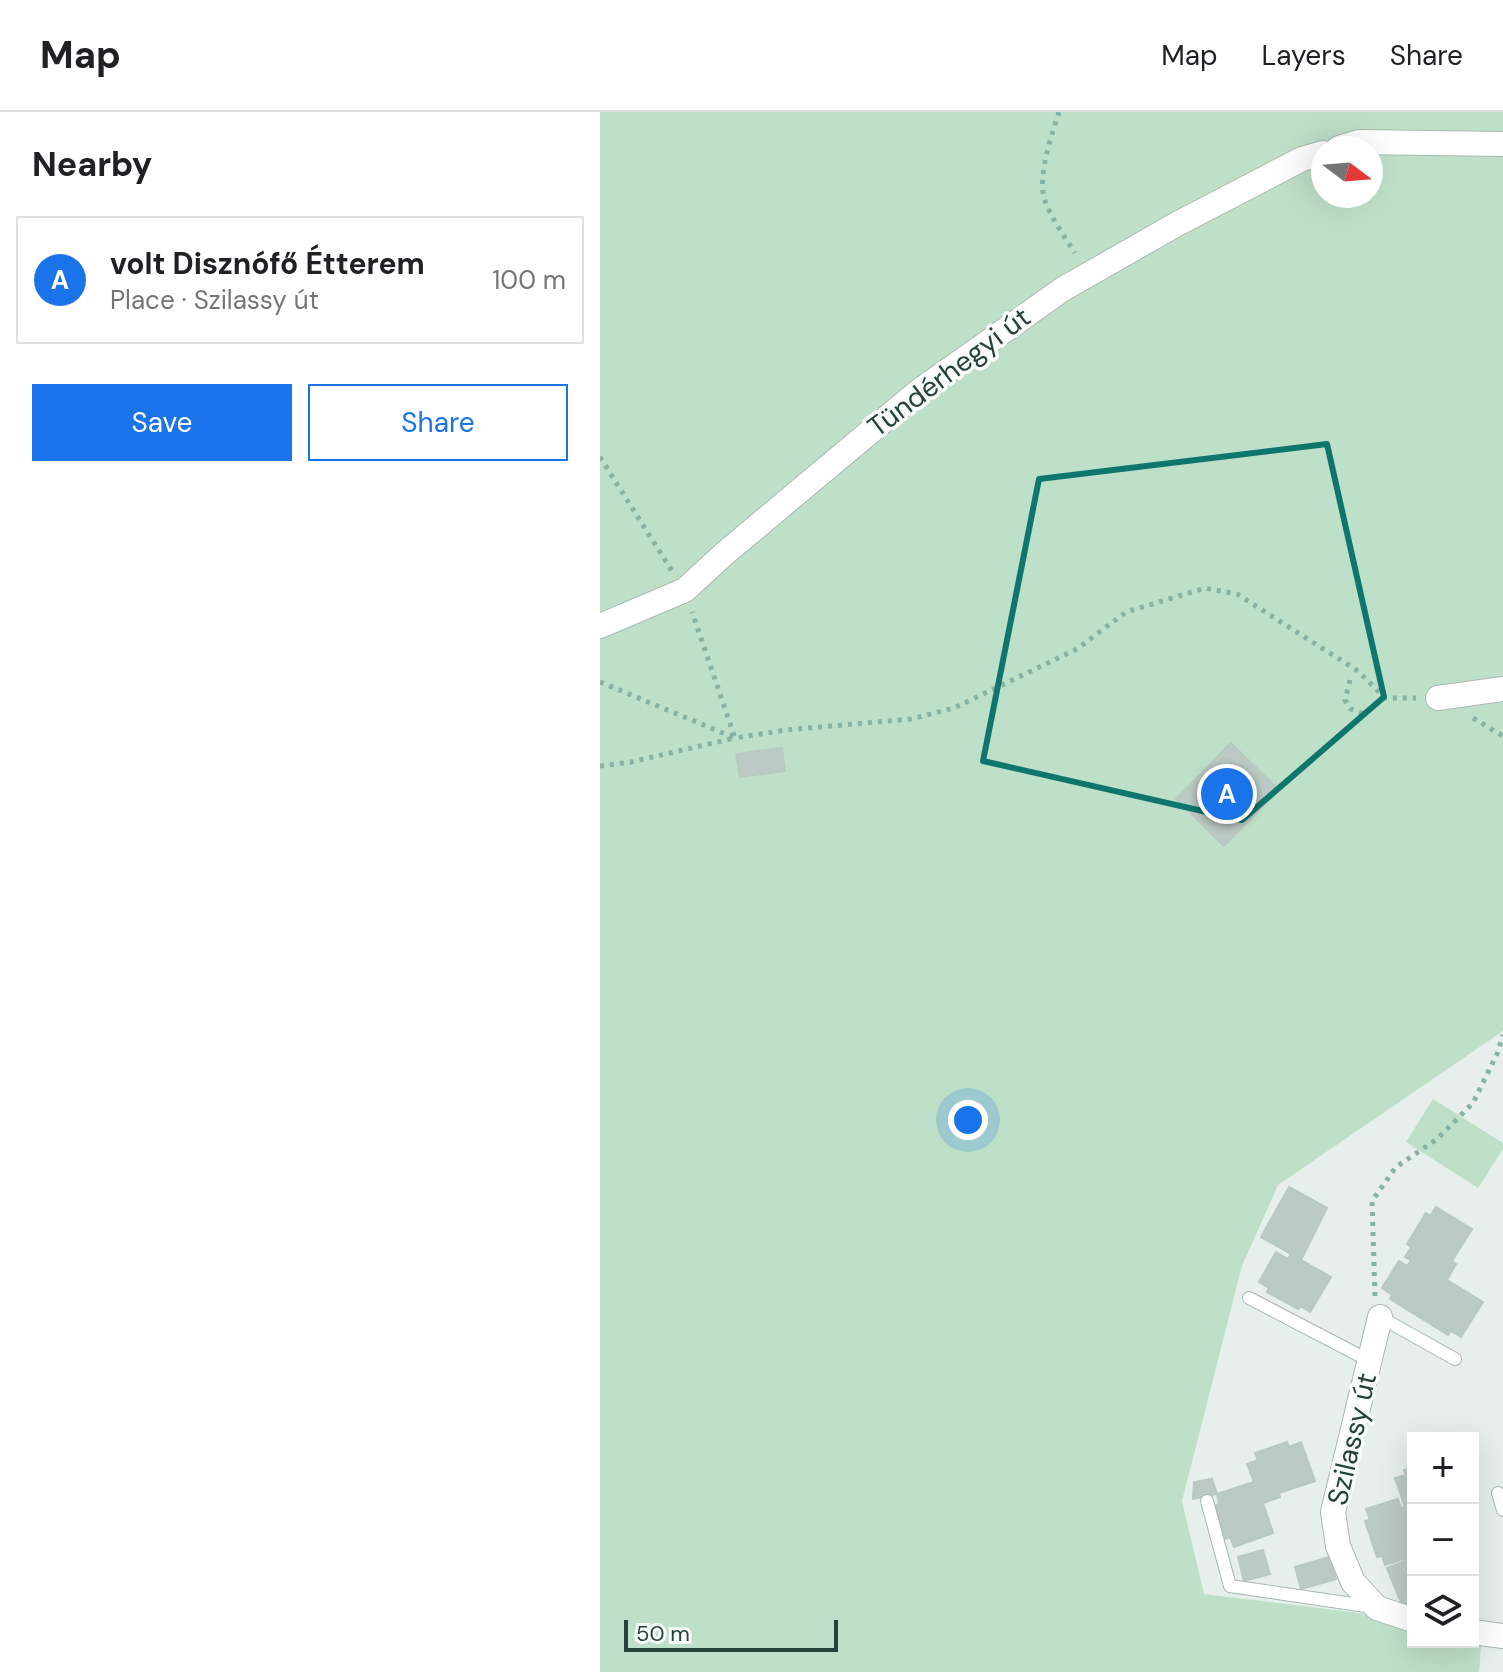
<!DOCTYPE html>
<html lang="en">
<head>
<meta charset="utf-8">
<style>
  :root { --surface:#fff; --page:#f6f6f6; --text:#202124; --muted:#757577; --line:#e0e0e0; --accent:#1a73e8 }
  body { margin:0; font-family:"DM Sans",sans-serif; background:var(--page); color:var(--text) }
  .controls { position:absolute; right:24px; bottom:24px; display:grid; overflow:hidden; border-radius:0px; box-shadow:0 8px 32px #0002 }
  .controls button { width:72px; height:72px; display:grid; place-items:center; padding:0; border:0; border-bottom:2px solid var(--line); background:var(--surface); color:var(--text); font:40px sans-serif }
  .compass { position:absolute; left:711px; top:24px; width:72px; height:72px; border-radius:50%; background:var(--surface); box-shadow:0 8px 32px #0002; rotate:106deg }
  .scale { position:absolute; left:24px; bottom:20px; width:214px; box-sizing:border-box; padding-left:8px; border:4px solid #24423a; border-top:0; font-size:22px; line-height:28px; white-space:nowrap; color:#24423a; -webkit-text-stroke:6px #f7fbf9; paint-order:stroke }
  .you { position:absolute; left:368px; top:1008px; width:28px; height:28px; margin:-20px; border:6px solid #fff; border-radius:50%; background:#1a73e8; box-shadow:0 0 0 12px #1a73e833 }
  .badge { display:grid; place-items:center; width:52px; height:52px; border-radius:50%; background:var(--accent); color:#fff; font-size:26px; font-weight:700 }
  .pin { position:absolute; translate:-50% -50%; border:4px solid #fff; box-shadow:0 2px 8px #0006 }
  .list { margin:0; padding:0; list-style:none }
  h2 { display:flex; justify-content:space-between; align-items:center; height:104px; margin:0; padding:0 32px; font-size:34px }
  h2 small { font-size:26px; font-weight:400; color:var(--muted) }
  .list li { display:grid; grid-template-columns:52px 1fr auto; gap:24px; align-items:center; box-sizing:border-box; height:128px; margin:0 16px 16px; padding:0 16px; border:2px solid var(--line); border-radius:0px }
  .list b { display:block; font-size:30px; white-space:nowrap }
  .list p { margin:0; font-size:26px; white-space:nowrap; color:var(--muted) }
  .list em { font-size:26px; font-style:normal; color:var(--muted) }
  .actions { display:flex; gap:16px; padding:24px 32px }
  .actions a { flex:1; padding:18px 0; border:2px solid var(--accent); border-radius:0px; text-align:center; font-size:28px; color:var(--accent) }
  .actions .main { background:var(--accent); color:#fff }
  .icon { flex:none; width:44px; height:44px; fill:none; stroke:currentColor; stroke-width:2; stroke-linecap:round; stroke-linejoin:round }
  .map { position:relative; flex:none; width:903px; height:1560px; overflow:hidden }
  header { display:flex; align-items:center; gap:48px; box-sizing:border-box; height:112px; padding:0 40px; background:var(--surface); border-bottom:2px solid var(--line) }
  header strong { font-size:38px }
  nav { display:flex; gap:44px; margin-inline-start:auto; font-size:28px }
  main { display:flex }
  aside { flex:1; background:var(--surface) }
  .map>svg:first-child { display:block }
  .green { fill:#bfe0c8; fill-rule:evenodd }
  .building { fill:#bbcac4; stroke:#b8c9c2; stroke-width:2 }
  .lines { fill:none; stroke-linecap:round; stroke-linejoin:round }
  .lane-casing { stroke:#a8b8b2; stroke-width:14 }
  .street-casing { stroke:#a8b8b2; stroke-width:26 }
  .path { stroke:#86b3a5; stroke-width:5; stroke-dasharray:4 6; stroke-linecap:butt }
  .lane { stroke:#fff; stroke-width:12 }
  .street { stroke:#fff; stroke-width:24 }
  .marked { fill:none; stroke:#0f766e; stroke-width:6; stroke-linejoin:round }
  .labels { text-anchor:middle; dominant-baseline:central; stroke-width:7; stroke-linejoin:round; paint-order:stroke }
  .street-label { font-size:28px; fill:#24423a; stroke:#f7fbf9 }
</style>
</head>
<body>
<header>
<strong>Map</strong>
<nav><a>Map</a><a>Layers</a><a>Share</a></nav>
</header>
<main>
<aside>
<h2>Nearby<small></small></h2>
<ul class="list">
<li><span class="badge">A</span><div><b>volt Disznófő Étterem</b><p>Place · Szilassy út</p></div><em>100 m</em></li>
</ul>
<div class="actions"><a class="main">Save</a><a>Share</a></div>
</aside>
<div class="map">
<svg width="903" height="1560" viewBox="0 0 903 1560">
  <rect width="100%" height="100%" fill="#e6efeb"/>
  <path class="green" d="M0 0H903V919L678 1073 642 1154 582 1389 604 1482 775 1503 813 1511V1530H873L882 1521 879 1560H0ZM723 36H771V84H723Z
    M833 987 903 1031V1037L878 1076 806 1030Z"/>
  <path class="building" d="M631 631 679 678 624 734 576 687Z
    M182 636 185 659 140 665 136 642Z
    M689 1075 727 1096 701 1148 731 1165 710 1200 701 1194 698 1197 667 1180 669 1176 659 1170 676 1140 688 1147 691 1142 661 1125Z
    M836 1095 872 1117 852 1149 856 1152 847 1168 883 1190 861 1225 851 1219 848 1223 790 1187 792 1183 782 1176 799 1149 807 1154 811 1148 805 1145 811 1135 807 1132 826 1101 830 1104Z
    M687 1330 689 1335 701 1330 715 1369 679 1381 680 1385 663 1391 673 1421 634 1435 630 1425 625 1427 614 1394 619 1392 617 1382 654 1370 647 1352 658 1348 655 1341Z
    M813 1355V1444L785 1453 782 1444 777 1445 765 1409 770 1408 766 1397 798 1387 801 1396 805 1395 795 1366 806 1363 804 1358Z
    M612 1367 617 1382 593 1387 594 1370Z
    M663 1438 670 1462 644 1469 638 1445Z
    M729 1445 736 1467 701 1477 695 1455Z
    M810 1447 813 1456V1500L809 1490 802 1493 787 1456Z"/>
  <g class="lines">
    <g class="lane-casing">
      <path id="lane" d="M649 1186 770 1249
        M780 1205 855 1247
        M898 1381 903 1398
        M607 1389 630 1474 773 1495"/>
    </g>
    <g class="street-casing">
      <path id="street" d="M739 36 759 30 903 32
        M0 514 85 478 124 442 319 279 463 177 577 112 702 47 723 41
        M838 586 903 577
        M780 1205 733 1400 738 1434 753 1470 777 1496 813 1508
        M873 1520 903 1524"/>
    </g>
    <path class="path" d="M459 0C452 22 440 56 443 80 445 98 465 125 475 141
      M0 345 72 459
      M750 568 745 588 751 597 767 603
      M0 570 135 626 186 618 311 607 354 596 477 537 526 500 605 476 637 482 758 559 785 586H816
      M873 606 903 624
      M0 654 31 650 135 626 92 500
      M775 1184 772 1089 796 1055 837 1027 873 991 897 942 903 923"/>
    <use href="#lane" class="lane"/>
    <use href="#street" class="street"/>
  </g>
  <path class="marked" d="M727 332 784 585 642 708 383 649 439 367Z"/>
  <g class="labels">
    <g class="street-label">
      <text transform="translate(349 260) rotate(-37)">Tündérhegyi út</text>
      <text transform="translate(752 1327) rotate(-77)">Szilassy út</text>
    </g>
  </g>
</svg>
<div class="controls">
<button>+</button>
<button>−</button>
<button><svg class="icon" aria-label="layers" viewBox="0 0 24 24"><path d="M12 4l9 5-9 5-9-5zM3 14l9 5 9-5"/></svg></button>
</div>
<svg class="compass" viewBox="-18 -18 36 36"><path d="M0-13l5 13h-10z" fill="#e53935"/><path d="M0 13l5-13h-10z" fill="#757577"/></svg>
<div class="scale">50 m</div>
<div class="you"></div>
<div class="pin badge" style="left:627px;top:682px">A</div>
</div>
</main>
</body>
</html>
